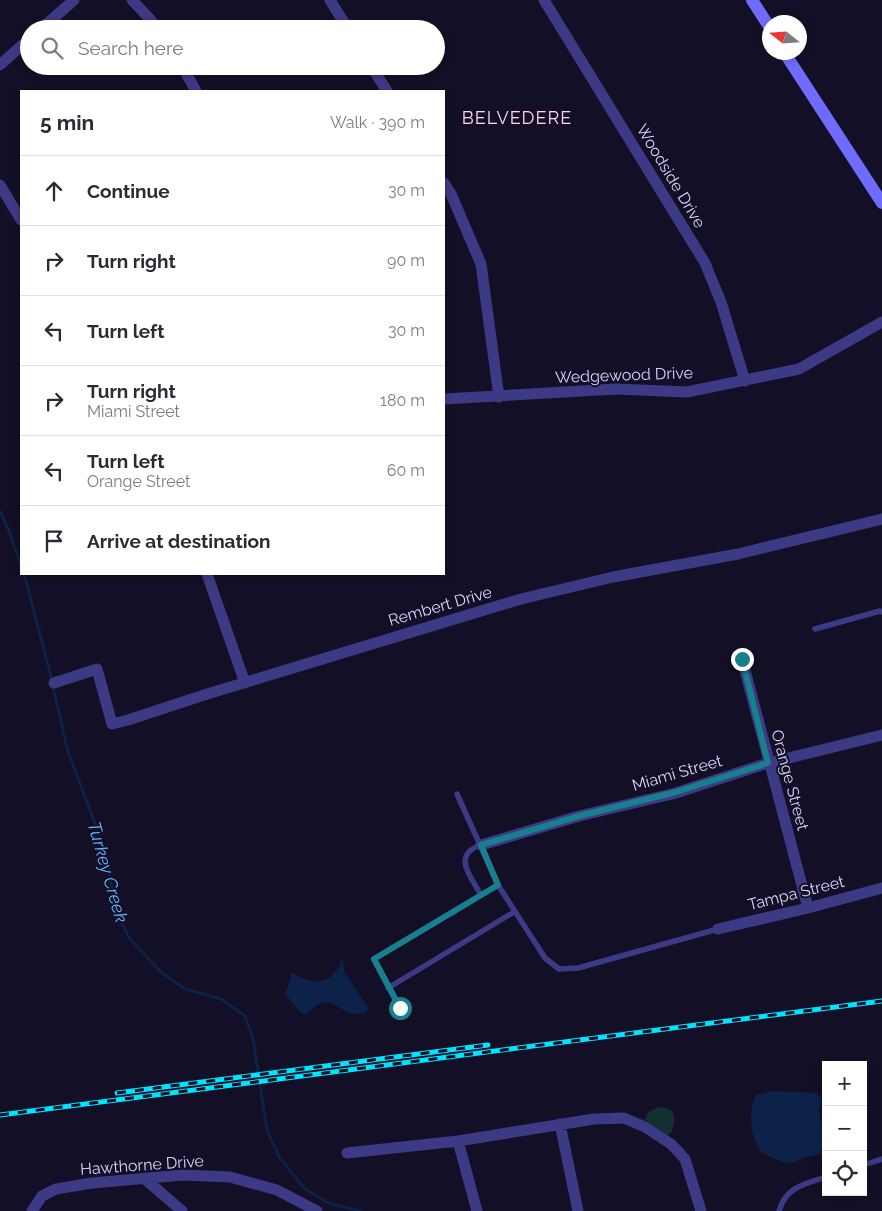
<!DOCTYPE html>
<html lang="en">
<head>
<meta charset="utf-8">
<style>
  :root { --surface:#fff; --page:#f2f2f3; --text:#2b2b33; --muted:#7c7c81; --line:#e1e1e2 }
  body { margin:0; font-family:Raleway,sans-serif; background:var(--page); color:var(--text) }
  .controls { position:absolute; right:15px; bottom:15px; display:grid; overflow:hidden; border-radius:0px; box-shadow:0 2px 8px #0003 }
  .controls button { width:45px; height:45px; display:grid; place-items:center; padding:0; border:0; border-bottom:1px solid var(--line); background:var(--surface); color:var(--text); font:25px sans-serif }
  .compass { position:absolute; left:762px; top:15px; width:45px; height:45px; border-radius:50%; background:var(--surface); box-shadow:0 2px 8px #0003; rotate:287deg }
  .stop { position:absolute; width:15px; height:15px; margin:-11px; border:4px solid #187f8f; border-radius:50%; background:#fff }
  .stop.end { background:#187f8f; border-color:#fff; box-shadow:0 1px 5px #0008 }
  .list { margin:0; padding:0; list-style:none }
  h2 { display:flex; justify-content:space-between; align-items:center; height:65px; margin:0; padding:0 20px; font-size:21px }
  h2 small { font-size:16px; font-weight:400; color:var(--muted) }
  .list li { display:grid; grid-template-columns:32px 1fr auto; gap:15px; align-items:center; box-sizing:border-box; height:70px; padding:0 20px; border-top:1px solid var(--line) }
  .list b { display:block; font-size:19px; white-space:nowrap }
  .list p { margin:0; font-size:16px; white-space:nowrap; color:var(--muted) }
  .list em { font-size:16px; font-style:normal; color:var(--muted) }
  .icon { flex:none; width:28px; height:28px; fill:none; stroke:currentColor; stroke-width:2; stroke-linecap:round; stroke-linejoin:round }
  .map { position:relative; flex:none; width:882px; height:1211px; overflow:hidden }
  .search { position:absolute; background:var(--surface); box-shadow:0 2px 8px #0003; left:20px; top:20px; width:425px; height:55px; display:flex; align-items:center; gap:12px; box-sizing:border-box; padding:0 18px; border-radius:28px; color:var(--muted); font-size:19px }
  .panel { position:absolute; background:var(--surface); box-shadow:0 2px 8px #0003; left:20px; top:90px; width:425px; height:485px; border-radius:0px }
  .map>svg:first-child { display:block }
  .green { fill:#12302f }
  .water { fill:#0c2248 }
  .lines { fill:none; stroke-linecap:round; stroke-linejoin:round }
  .stream { stroke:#0c2248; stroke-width:3 }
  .lane { stroke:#3d3a85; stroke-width:5.5 }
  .street { stroke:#3d3a85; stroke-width:11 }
  .secondary { stroke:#6f6bff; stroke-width:12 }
  .rail-casing { stroke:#00e5ff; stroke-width:5 }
  .rail { stroke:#130f26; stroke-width:3; stroke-dasharray:9; stroke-linecap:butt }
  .route { stroke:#187f8f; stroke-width:6 }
  .labels { text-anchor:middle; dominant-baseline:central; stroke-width:4; stroke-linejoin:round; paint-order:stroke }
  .street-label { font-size:16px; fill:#d9d4ff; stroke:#130f26 }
  .neighbourhood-label { font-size:18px; letter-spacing:1px; fill:#ffd6f0; stroke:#130f26 }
  .water-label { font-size:18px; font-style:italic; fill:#62b6ff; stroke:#130f26 }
</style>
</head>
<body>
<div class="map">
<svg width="882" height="1211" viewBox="0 0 882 1211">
  <rect width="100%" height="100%" fill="#130f26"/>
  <path class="green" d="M659 1107C677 1108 677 1119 671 1133L667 1135 645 1120 648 1112Z"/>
  <path class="water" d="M342 955 345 973 368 1007 366 1012C362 1013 355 1015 350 1013 340 1010 331 998 319 1004 315 1006 311 1011 306 1014L301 1013 285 994C287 987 292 980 291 972 306 982 324 987 336 971 340 967 341 960 342 955Z
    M771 1091 817 1093 822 1100C817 1108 819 1121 826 1128V1150L823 1154C816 1155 807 1156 800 1159 796 1160 794 1164 790 1163 782 1162 766 1156 761 1151 750 1139 748 1109 756 1095Z"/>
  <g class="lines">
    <path class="stream" d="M0 511 9 531 21 566
      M24 574 52 680
      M53 687 68 752 105 850 117 913 129 938 161 972 185 989 221 999 245 1016 253 1038 267 1131 280 1158 304 1188 328 1203 361 1211"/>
    <path class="lane" d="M815 629 880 611 882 612
      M457 794 498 885 545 958 559 969 578 968 718 929
      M481 895 498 885
      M388 988 514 912
      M400 1008 374 959 481 895C471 877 451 855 481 845
      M863 1165 882 1159
      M779 1211C786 1187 804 1184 826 1177"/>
    <path class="street" d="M132 0 149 18 157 29
      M330 0 348 29
      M544 0 705 263 721 302 745 381
      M41 29 74 0
      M0 65 29 39
      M182 66 196 91
      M371 66 387 91
      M444 183 451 194 481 264 499 397
      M0 185 21 220
      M444 399 616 389 687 392 799 369 882 322
      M207 574 245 683
      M742 659 808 908
      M54 683 97 669 112 724 128 720 204 695 521 599 613 577 738 554 882 519
      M481 845 579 816 676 793 768 763 882 735
      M718 929 808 908 882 888
      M560 1124 578 1211
      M458 1141 477 1211
      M347 1153 458 1141 594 1119 624 1118 645 1127 671 1144 685 1159 701 1211
      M145 1179 182 1211
      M32 1211 42 1196 56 1189 92 1183 183 1175 230 1177 277 1190 317 1211"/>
    <path class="secondary" d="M752 0 770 28
      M784 52 882 203"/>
    <g class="rail-casing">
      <path id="rail" d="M117 1093 488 1045
        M0 1115 882 1001"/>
    </g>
    <use href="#rail" class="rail"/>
  </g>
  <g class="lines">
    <path class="route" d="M400 1008 374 959 498 885 481 845 579 816 676 792 768 763 742 659"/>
  </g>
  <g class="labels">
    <g class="street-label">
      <text transform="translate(671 176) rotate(59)">Woodside Drive</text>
      <text transform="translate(624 375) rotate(-2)">Wedgewood Drive</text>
      <text transform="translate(440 606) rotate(-16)">Rembert Drive</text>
      <text transform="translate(677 773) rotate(-16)">Miami Street</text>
      <text transform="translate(790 780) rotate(75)">Orange Street</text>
      <text transform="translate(796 893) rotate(-14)">Tampa Street</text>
      <text transform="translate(142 1165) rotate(-4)">Hawthorne Drive</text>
    </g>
    <g class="neighbourhood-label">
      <text x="517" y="117">BELVEDERE</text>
    </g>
    <g class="water-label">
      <text transform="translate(108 872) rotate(74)">Turkey Creek</text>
    </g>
  </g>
</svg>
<div class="controls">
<button>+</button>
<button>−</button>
<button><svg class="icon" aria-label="locate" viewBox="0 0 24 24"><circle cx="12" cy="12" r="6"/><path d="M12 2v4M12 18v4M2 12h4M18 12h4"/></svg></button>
</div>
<svg class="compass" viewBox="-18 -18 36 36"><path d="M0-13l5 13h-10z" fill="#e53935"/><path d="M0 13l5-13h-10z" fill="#7c7c81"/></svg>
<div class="stop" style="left:400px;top:1008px"></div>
<div class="stop end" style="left:742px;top:659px"></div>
<div class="search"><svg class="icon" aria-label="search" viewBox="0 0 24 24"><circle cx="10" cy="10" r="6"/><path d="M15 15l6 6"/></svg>Search here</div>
<section class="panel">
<h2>5 min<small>Walk · 390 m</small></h2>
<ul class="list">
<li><svg class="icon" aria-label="ahead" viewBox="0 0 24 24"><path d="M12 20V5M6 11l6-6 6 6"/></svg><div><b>Continue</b></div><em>30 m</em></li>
<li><svg class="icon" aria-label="right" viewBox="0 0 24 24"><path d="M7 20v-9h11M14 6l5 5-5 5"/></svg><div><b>Turn right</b></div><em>90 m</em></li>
<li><svg class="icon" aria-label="left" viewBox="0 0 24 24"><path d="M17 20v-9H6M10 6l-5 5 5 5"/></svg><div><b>Turn left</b></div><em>30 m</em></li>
<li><svg class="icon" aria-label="right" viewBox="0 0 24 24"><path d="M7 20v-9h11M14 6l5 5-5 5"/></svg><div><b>Turn right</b><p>Miami Street</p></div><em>180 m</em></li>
<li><svg class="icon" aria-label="left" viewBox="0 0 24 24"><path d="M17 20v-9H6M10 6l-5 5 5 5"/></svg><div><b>Turn left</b><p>Orange Street</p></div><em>60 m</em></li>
<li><svg class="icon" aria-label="arrive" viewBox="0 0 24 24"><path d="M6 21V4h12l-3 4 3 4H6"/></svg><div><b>Arrive at destination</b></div></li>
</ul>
</section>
</div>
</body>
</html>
